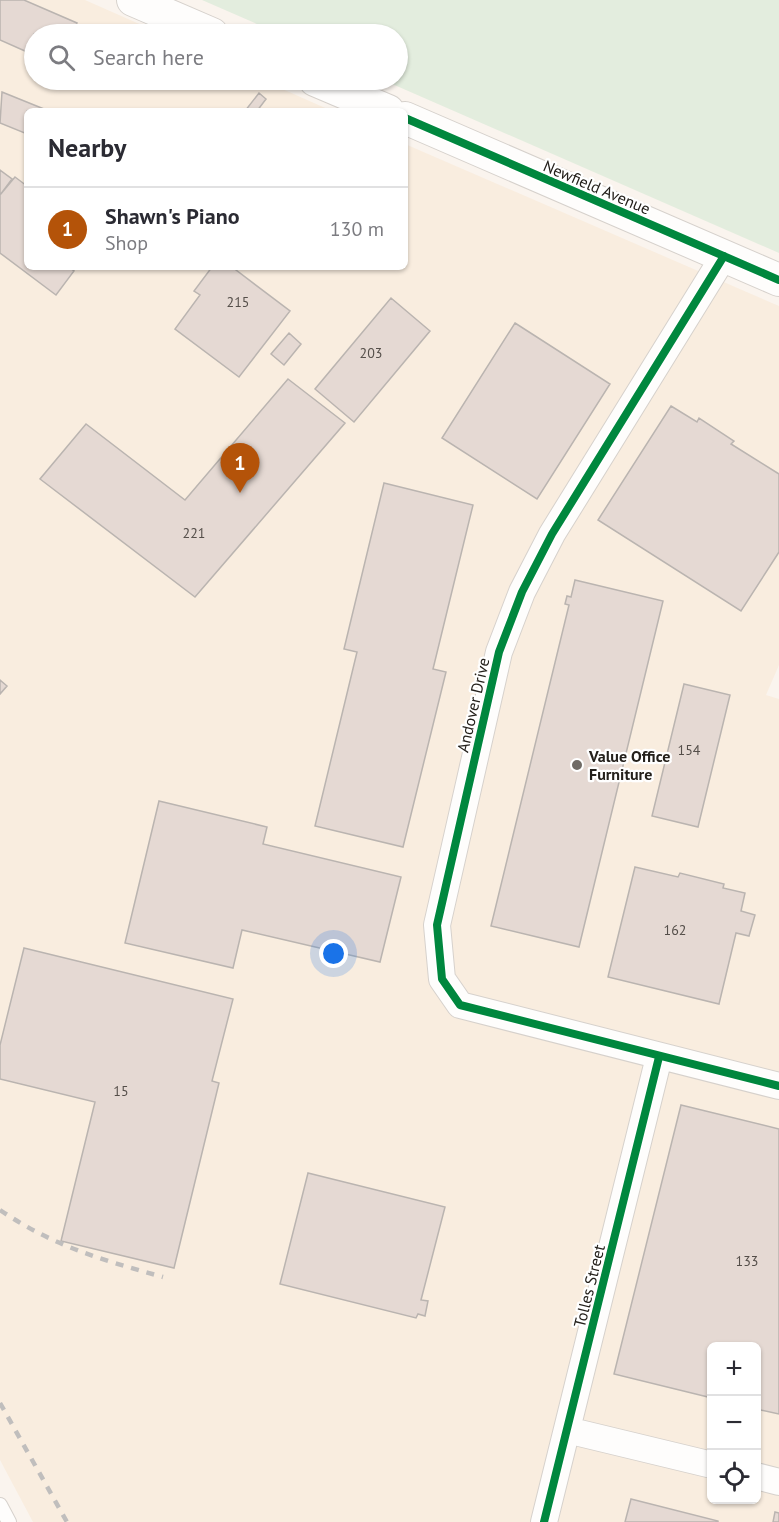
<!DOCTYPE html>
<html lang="en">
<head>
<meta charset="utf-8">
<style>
  :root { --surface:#fff; --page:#f7f7f7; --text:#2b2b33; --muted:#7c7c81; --line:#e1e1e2; --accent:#b45309 }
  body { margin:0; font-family:"PT Sans",sans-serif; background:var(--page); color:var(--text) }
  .controls { position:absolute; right:18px; bottom:18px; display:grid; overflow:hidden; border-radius:9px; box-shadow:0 2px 4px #0004 }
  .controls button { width:54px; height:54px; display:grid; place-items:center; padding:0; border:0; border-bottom:2px solid var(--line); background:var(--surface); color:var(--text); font:30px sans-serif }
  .you { position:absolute; left:334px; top:954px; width:21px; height:21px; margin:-15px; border:4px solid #fff; border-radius:50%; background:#1a73e8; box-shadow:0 0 0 9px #1a73e833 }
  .badge { display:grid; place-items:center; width:39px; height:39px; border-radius:50%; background:var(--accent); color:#fff; font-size:20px; font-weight:700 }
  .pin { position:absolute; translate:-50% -50px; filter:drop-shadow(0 2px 3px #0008) }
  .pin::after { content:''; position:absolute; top:32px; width:21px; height:18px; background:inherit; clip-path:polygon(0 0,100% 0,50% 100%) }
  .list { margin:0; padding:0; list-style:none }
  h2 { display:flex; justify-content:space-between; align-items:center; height:78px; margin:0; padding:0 24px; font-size:26px }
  h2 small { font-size:20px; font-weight:400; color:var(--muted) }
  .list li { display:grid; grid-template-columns:39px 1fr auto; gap:18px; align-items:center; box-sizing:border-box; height:84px; padding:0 24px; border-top:2px solid var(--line) }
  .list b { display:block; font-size:22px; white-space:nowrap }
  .list p { margin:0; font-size:20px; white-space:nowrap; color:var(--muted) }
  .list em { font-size:20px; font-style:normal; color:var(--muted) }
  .icon { flex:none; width:33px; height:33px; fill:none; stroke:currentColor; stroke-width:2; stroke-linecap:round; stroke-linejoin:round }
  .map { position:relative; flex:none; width:779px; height:1522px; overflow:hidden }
  .search { position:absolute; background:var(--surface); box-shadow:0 2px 4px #0004; left:24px; top:24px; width:384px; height:66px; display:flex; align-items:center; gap:15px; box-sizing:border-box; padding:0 21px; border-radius:33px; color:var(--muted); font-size:22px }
  .panel { position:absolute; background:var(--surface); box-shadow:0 2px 4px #0004; left:24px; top:108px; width:384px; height:162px; border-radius:9px }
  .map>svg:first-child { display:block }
  .built { fill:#f9eddf; fill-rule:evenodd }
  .green { fill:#e3edde }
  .building { fill:#e5d9d3; stroke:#bab4b0; stroke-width:1.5 }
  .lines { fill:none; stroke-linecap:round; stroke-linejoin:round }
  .service-casing { stroke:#d6d1cc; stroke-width:16 }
  .minor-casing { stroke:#d6d1cc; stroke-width:28 }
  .tertiary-casing { stroke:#d6d1cc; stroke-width:34 }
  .service { stroke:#fefdfc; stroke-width:14 }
  .minor { stroke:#fefdfc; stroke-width:26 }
  .tertiary { stroke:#fefdfc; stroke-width:32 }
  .rail { stroke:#c0bebd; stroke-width:4.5; stroke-dasharray:8 8; stroke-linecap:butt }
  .cycleway-casing { stroke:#fff; stroke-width:11 }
  .cycleway { stroke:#00873e; stroke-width:8 }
  .poi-dot { fill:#6f6a65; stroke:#fff; stroke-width:2 }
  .labels { text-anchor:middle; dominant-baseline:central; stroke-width:4.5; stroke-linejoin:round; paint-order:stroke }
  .number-label { font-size:14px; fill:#544e49 }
  .street-label { font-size:16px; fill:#24201b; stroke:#fff }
  .poi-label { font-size:16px; font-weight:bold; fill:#24201b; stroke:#fff; text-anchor:start }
</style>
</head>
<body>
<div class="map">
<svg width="779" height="1522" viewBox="0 0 779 1522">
  <rect width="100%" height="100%" fill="#faf4ee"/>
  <path class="built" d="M0 0H85L162 34H34V80H262L332 111H27V267H405V144L779 306V665L766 695 779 699V1522H33L0 1460ZM712 1346H756V1500H712Z"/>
  <path class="green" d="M202 0H779V253L383 80H398V34H280Z"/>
  <path class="building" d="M0 0H24L77 23 72 34H34V55L0 40Z
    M2 92 44 109 27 111V134L0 123Z
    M259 93 266 99 257 111H245Z
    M0 170 12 179 0 195Z
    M15 177 27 186V267H69L74 271 56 295 0 253V195Z
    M212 267H232L290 311 239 377 175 329 200 295 194 291Z
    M391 298 430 331 354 422 315 389Z
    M515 323 610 384 537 499 442 438Z
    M289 333 301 344 284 365 271 354Z
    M288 379 345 423 195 597 40 479 86 424 185 500Z
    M671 406 697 422 699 418 734 441 731 444 779 474V552L741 611 598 520Z
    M384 483 473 505 433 669 446 672 403 847 315 826 357 652 344 649Z
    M575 580 663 601 579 947 491 926 569 605 565 604 567 596 571 597Z
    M0 680 7 686 0 694Z
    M684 684 730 695 698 827 652 816Z
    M159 801 267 827 263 844 401 877 380 962 242 930 233 968 125 943Z
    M635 867 678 877 680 873 724 884 723 888 745 893 741 911 755 915 749 936 736 933 719 1004 608 977Z
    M24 948 233 999 212 1081 219 1083 174 1268 61 1241 95 1102 0 1079V1045Z
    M681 1105 779 1129V1414L756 1409V1346H712V1398L614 1374Z
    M308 1173 445 1207 421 1300 428 1301 425 1316 418 1314 416 1318 280 1284Z
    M631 1499 718 1521V1522H625Z
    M775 1512 779 1513V1522H773Z"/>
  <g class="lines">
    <g class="service-casing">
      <path id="service" d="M0 1505 9 1522"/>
    </g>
    <g class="minor-casing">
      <path id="minor" d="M724 256 552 534 522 592 499 652 437 925 442 979 460 1005 779 1086
        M567 1430 712 1465
        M756 1476 779 1482
        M544 1522 659 1057"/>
    </g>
    <g class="tertiary-casing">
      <path id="tertiary" d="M133 0 212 34
        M315 80 388 111
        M405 118 779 280"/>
    </g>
    <use href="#service" class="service"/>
    <use href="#minor" class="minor"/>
    <use href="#tertiary" class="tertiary"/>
    <path class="rail" d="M0 1210C53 1246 102 1260 163 1277
      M0 1403 67 1522"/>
    <g class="cycleway-casing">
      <path id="cycleway" d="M405 118 779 280
        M724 256 552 534 522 592 499 652 437 925 442 979 460 1005 779 1086
        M544 1522 659 1057"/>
    </g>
    <use href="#cycleway" class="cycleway"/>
  </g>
  <circle class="poi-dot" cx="577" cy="765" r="6"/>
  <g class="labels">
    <g class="number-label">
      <text x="238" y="302">215</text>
      <text x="371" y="353">203</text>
      <text x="194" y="533">221</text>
      <text x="689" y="750">154</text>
      <text x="675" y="930">162</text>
      <text x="121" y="1091">15</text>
      <text x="747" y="1261">133</text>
    </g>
    <g class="street-label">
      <text transform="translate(597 187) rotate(23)">Newfield Avenue</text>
      <text transform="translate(473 705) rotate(-77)">Andover Drive</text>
      <text transform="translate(589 1286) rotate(-76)">Tolles Street</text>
    </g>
    <g class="poi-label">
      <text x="589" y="756">Value Office<tspan x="589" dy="18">Furniture</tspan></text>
    </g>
  </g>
</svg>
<div class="controls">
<button>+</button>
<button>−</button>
<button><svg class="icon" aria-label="locate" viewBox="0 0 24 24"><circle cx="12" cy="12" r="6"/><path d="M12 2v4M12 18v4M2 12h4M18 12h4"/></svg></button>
</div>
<div class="you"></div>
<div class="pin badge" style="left:240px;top:493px">1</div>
<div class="search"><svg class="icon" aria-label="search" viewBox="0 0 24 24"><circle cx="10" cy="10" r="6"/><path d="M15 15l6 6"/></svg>Search here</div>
<section class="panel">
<h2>Nearby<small></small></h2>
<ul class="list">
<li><span class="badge">1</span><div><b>Shawn's Piano</b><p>Shop</p></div><em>130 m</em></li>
</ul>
</section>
</div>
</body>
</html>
